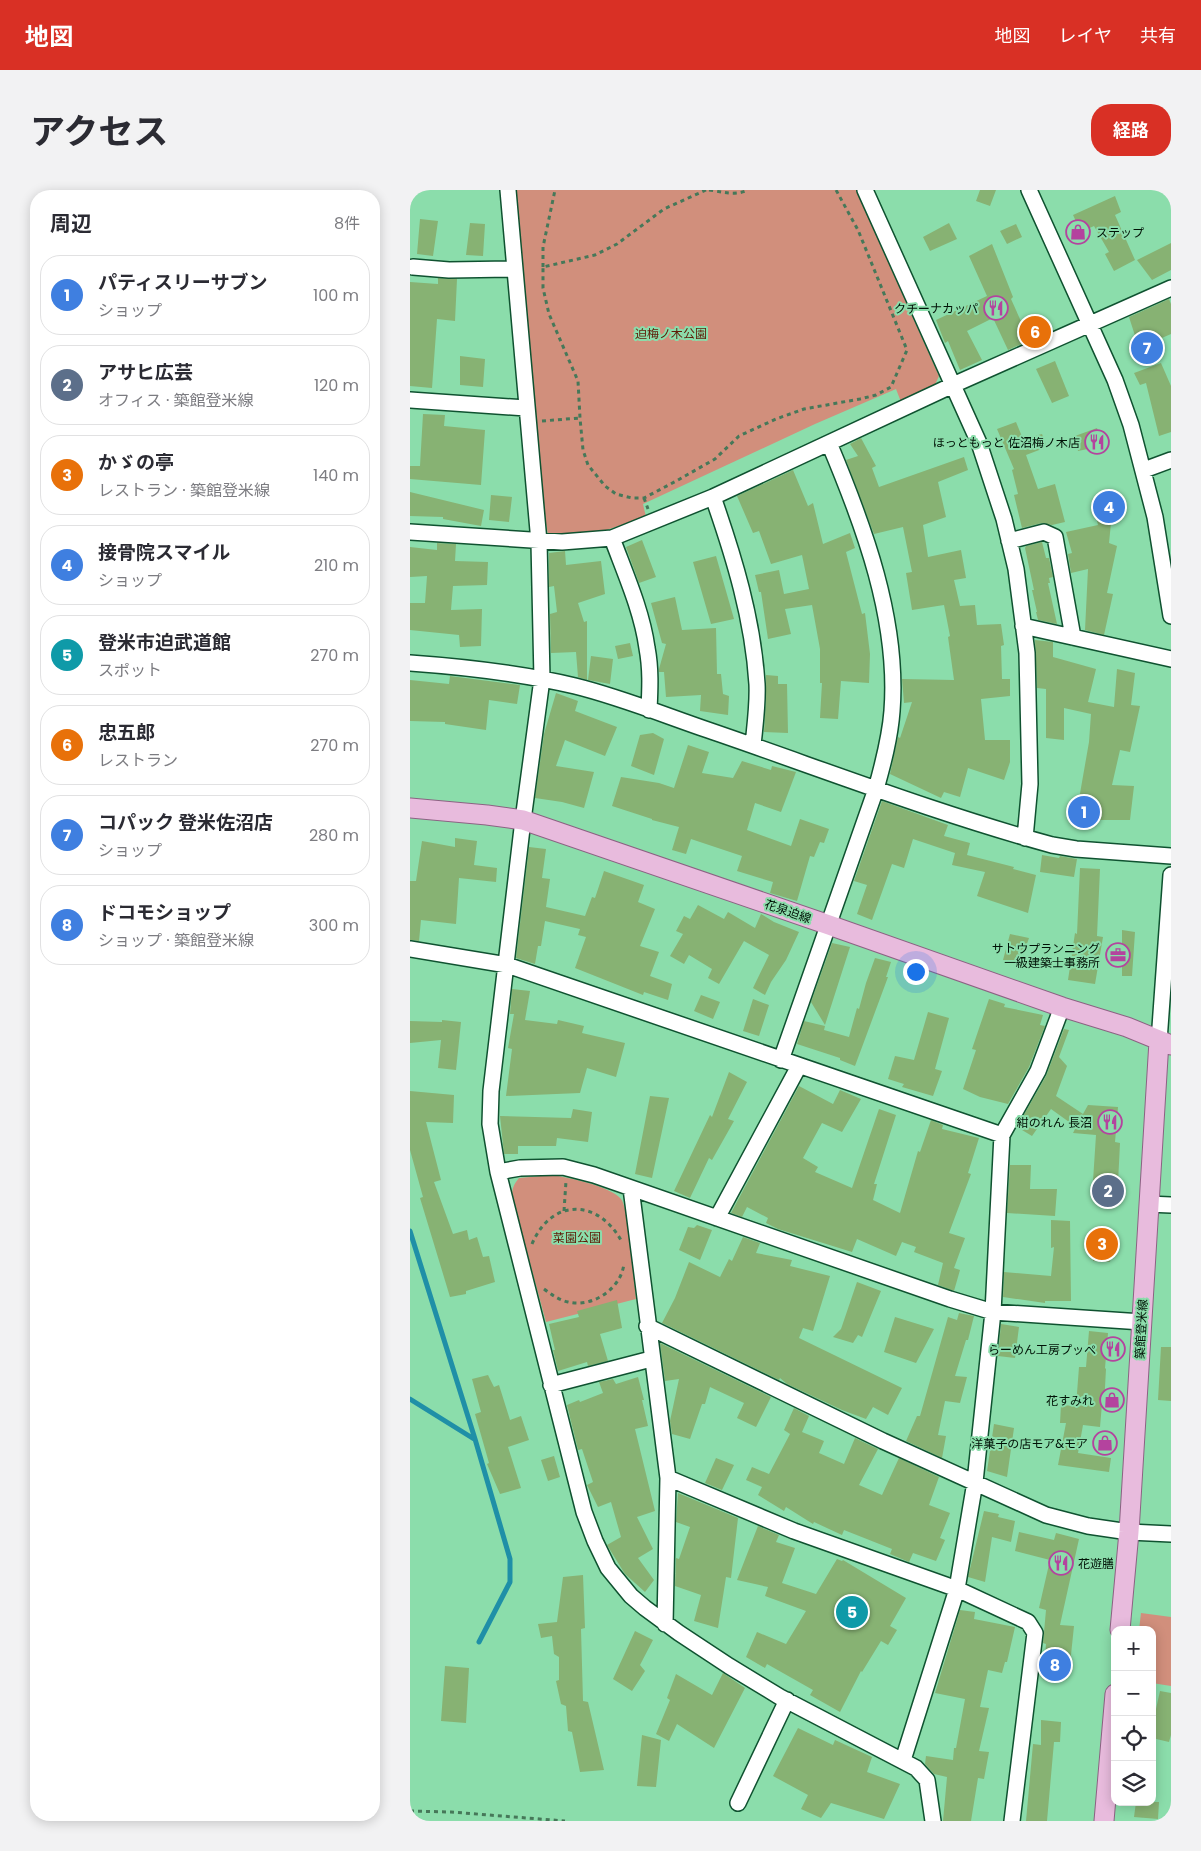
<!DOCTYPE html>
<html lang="ja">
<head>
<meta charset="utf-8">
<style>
  :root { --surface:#fff; --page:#f2f2f3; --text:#2b2b33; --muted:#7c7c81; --line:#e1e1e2; --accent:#d93025 }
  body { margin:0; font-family:Poppins,"Noto Sans JP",sans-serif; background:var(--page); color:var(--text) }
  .controls { position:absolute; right:15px; bottom:15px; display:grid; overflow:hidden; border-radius:10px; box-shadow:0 2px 12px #0003 }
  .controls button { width:45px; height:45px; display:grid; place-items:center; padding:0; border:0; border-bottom:1px solid var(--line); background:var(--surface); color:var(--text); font:25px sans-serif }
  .you { position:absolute; left:505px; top:781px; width:18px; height:18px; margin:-12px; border:4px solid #fff; border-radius:50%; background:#1a73e8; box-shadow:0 0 0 8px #1a73e833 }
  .badge { display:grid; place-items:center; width:32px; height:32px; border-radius:50%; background:var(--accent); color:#fff; font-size:16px; font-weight:700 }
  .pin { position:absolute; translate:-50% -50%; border:2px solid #fff; box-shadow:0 1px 5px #0006 }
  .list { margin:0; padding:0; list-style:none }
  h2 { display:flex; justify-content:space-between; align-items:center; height:65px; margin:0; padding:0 20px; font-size:21px }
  h2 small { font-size:16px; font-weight:400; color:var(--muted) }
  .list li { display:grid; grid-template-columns:32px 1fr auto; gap:15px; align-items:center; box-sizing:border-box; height:80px; margin:0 10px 10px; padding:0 10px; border:1px solid var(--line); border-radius:20px }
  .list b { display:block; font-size:19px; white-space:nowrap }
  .list p { margin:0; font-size:16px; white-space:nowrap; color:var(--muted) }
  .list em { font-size:16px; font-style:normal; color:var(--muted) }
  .icon { flex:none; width:28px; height:28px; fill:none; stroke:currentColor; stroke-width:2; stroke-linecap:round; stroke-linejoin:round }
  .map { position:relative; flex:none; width:761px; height:1631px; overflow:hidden; border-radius:20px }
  header { display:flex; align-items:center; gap:30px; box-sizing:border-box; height:70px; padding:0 25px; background:var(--accent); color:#fff }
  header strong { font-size:24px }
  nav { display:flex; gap:28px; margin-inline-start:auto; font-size:18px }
  .intro { display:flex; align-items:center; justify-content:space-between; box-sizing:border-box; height:120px; padding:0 30px }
  h1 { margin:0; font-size:35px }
  .button { padding:12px 22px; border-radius:20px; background:var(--accent); color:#fff; font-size:18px; font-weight:700 }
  main { display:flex; gap:30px; padding:0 30px }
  aside { flex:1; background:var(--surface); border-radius:20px; box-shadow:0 2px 12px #0003 }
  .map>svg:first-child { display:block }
  .green { fill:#d18f7c }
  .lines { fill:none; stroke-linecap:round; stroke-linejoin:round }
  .stream { stroke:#1f8fa7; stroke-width:5 }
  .building { fill:#87b273 }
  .minor-casing { stroke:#0f5230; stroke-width:18 }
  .major-casing { stroke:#8c6283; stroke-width:21 }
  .path { stroke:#467859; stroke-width:3; stroke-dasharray:4 4; stroke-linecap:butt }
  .minor { stroke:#fff; stroke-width:15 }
  .major { stroke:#e8bbdd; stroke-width:19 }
  .labels { text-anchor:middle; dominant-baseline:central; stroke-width:4; stroke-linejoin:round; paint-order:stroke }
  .poi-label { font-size:12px; fill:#001206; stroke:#8bddab; text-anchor:end }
  .park-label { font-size:12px; fill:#5e1a06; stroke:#8bddab }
  .street-label { font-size:12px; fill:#001206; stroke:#8bddab }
</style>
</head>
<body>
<header>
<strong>地図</strong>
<nav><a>地図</a><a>レイヤ</a><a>共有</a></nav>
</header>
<div class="intro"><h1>アクセス</h1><a class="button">経路</a></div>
<main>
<aside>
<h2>周辺<small>8件</small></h2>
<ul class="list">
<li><span class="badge" style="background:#3f7fe0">1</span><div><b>パティスリーサブン</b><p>ショップ</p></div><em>100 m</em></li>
<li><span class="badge" style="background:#5c6f8a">2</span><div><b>アサヒ広芸</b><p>オフィス · 築館登米線</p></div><em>120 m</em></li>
<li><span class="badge" style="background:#e8710a">3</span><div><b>かゞの亭</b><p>レストラン · 築館登米線</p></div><em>140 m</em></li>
<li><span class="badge" style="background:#3f7fe0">4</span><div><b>接骨院スマイル</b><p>ショップ</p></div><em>210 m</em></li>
<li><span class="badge" style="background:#0f9aa8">5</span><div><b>登米市迫武道館</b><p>スポット</p></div><em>270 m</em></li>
<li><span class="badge" style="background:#e8710a">6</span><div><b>忠五郎</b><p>レストラン</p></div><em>270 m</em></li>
<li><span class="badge" style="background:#3f7fe0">7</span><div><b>コパック 登米佐沼店</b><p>ショップ</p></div><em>280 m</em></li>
<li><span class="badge" style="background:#3f7fe0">8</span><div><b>ドコモショップ</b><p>ショップ · 築館登米線</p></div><em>300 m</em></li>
</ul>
</aside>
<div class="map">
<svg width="761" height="1631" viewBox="0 0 761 1631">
  <rect width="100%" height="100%" fill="#8bddab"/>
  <path class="green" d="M104 0H446L529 186 523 199 491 212 486 199 405 234 233 314 236 327 187 343 138 345C125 272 122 199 117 125 113 83 107 42 104 0Z
    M142 985C160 988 200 996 211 1009 219 1018 224 1092 226 1109L136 1132 102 1007C102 998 104 994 109 988Z
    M731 1423 761 1427V1496L742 1493V1440H729Z"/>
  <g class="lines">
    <path class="stream" d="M0 1041 65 1249 100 1369V1392L69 1452
      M0 1209 64 1249"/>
  </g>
  <path class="building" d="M570 0H586L580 16 566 11Z
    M705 6 711 22 705 25 725 70 704 81 695 64 699 62 684 36 671 42 663 25Z
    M10 29 28 31 23 66 7 64Z
    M60 33 75 34 73 66 56 65Z
    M539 33 547 49 520 61 513 47Z
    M606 34 612 47 597 54 590 41Z
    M761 53V80L742 90 727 70Z
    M582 54 603 107 601 109 614 138 635 129 641 141 598 160 583 128 557 141 572 170 550 180 538 151 535 153 526 130 577 106 559 66Z
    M28 88 47 89 45 131 27 129 22 198 0 196V92L28 94Z
    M759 109 761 114V144L729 158 719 127Z
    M50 166 75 169 73 197 50 195Z
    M645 171 659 206 642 213 626 179Z
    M751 173 761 196V242L749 246 736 193 730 195 724 183Z
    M13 224 35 225 34 236 75 240 71 295 0 289V276H10Z
    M606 232 613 249 632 244 637 257 616 265 628 299 645 294 655 332 642 335 632 333 612 338 604 305 608 304 602 280 604 279 587 239Z
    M687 238 692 256 668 261 665 246Z
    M451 248 466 276 462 278 469 297 554 267 558 280 528 292 536 327 513 335 518 367 551 360 556 388 544 390 550 416 565 415 567 435 591 434 594 455 591 456 592 489H600V506L571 509 575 550H600V572L594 590 558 578 550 607 534 602 531 608 480 584 488 547 490 548 502 512 494 513 492 489 544 490 538 447 540 446 534 415 502 420 496 383 502 382 493 337 464 344 436 270 448 266 440 254Z
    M383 280 398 316 403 313 413 354 440 343 445 358 436 362 452 424 455 423 460 464 459 493 431 491 428 529 410 528 412 493H410V459L402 415 375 419 381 444 358 449 351 402H349L345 385 369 380 374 404 399 399 392 365 361 374 349 341 343 343 327 306Z
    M0 302 74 320 71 336 33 329V327L0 326Z
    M706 303 711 322 702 323 699 353 707 356 697 403 703 404 694 445 675 440 678 379 661 383 658 364 662 363 656 342 688 335 682 309Z
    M81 305 102 307 99 332 79 330Z
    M232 350 246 387 229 393 216 357Z
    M632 352 636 368H639L643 387 639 388 640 393H638L647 434 628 430 626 422H627L622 400H624L615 358 616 356Z
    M27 353 46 354 45 371 78 372 77 395 43 396 41 420 72 419 71 456 50 457 49 445 0 440V413H15L17 386 0 387V357L27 360Z
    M155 361 156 375 191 371 195 404 168 413 174 432 177 431V490L168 487 166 462 141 463 140 424 147 422 144 396 139 397V363Z
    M306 366 324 429 301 434 283 372Z
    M265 407 272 440 306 438 307 484H311L313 504 319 506 318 525 290 521 291 505 256 507 254 482H249V479L256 454 252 453 241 413Z
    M625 450 643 452V467L686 479 678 512 704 517 707 479 725 483 721 515 730 516 720 562 710 560 702 595 724 596 720 630H680L679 634 665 632 679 552 681 524 654 518V550L636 548V499L627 498Z
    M220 453 223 466 208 469 205 456Z
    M181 466 203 469 200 494 178 490Z
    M356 485 368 486V494H377L378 543 354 542 356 509Z
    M40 486 110 495 107 514 79 510 76 540 35 534V532L0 531V490L39 494Z
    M146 503 168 511 165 521 207 537 195 566 155 550 146 576 184 582 174 618 152 612 125 608 134 544Z
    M243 543 254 549 244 585 221 576 230 545Z
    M278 555 299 562 292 583 323 588 332 571 361 580 362 576 386 582 371 622 345 613 337 640 381 656 390 629 419 639 414 653 410 652 404 667 400 666 387 711 360 703 363 692 327 681 332 666 281 649 276 664 262 660 269 637 242 630V629L202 616 211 587 249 593 264 598Z
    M472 611 538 635 534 646 560 653 557 665 604 677 603 679 626 685 618 723 567 706 575 682 542 675 545 663 503 649 494 678 482 674 462 730 447 724 457 695 444 691Z
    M45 648 67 651 64 675 87 678 86 692 49 688 46 734 11 730 9 751 0 750V691H6L12 651 45 657Z
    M119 657 136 659 132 688 140 689 136 717 175 726 182 707 185 708 194 681 234 695 228 712 245 719 230 756 249 762 240 786 262 794 258 810 234 802 233 805 165 778 176 747 168 745 170 739 135 731 131 756H128L125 774 106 768Z
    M632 665 649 668 650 666 667 669 664 687 630 682Z
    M670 678 690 679 687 746 693 747 685 794 658 790 665 743 667 744Z
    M288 715 314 729 318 722 345 738 351 724 364 732 389 742 376 770 361 792 355 805 343 798 359 765 334 751 309 794 298 788 302 779 279 765 274 774 260 766 273 744 266 741 274 726 280 729Z
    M712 740 725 742 722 786H712Z
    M600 744 619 748 610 774 593 770Z
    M422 753 440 757 415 835 401 812Z
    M465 768 481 772 476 787H478L445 876 430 870V868L387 854 394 831 415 836 414 840 439 847 447 818 449 819 456 793Z
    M102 799 120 801 115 830 147 834 148 830 174 836 172 843 215 853 206 887 177 878 170 903 96 906 102 859 98 858 104 824H100Z
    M291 805 310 812 303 829 284 821Z
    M343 809 359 815 349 846 333 841Z
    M579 809 595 814 594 817 633 825 630 835 635 836 619 877 598 914 570 907 553 899 566 860 562 859Z
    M518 822 539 828 525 879 532 881 523 906 492 897 494 894 478 889 485 866 504 870Z
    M32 830 51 832 46 880 28 878 31 850 0 853V831L32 832Z
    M654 839 659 840 649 867 657 876 646 906 673 924 678 915 708 917 705 952 710 953 708 993 683 991 686 945 663 943 666 937 641 919 622 946 607 937 636 886Z
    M319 882 337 892 318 929 324 931 302 970 299 968 280 1008 264 1001 300 925 302 927Z
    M389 896 423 914 430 900 451 909 432 942 412 933 393 968 408 977 405 982 442 998 469 919 486 925 464 994H467L463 1010 490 1023 508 961 510 962 521 930 533 935 532 939 569 948 558 983 561 984 539 1043 555 1048 544 1078 550 1080 544 1101 528 1095 533 1073 504 1062 506 1057 492 1052 486 1066 447 1049 442 1062 368 1039 356 1033 358 1028 337 1017 332 1027 321 1023Z
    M0 901 44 905 43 933 16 932 31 990 24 992 43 1044 57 1040 59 1050 67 1047 73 1067 79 1066 85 1092 56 1101V1104L40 1107 10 1008 13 1007 0 960Z
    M240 906 259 908 242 988 225 984Z
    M163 919 182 922 178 952 147 948 146 956H108V964H94L90 926 161 928Z
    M600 975H621L620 999H647L645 1026 597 1023Z
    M641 1030 660 1031 661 1111H635V1113L593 1107 594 1082 641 1086 644 1057 641 1058Z
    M287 1035 302 1040 290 1070 269 1060 278 1037 284 1038Z
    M685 1040 703 1041 700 1072 683 1071Z
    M333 1047 350 1053 346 1063 382 1070 380 1076 420 1086 403 1141 393 1138 389 1148 492 1198 478 1225 463 1217 456 1229 432 1220 377 1194 370 1188 369 1190 252 1133 265 1108 279 1072 310 1087 319 1069 322 1071Z
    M447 1092 471 1101 452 1147 448 1145 443 1153 423 1147 431 1139Z
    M207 1110 212 1138 190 1144 198 1171 178 1176 177 1172 148 1181 143 1160H145L139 1134 169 1127 167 1121Z
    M549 1123 564 1126 558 1150H556L545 1186 557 1187 550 1213 535 1211 528 1245 536 1246 532 1268 496 1251 507 1226H510L538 1127 547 1130Z
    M485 1127 524 1139 506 1173 474 1162Z
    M591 1134 609 1137 605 1168 588 1166Z
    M679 1141 698 1143 695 1178 696 1179 694 1215 692 1214 690 1237 673 1235 668 1263 701 1268 699 1282 648 1275 656 1233H650L651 1215 666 1216 669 1177H676Z
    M250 1153 361 1207 346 1237 327 1228 334 1213 300 1197 295 1214H292L280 1249 262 1244 260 1231 269 1189 255 1191Z
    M751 1157H761V1211L748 1210Z
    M78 1185 84 1197 89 1195 100 1230 111 1226 119 1250 98 1257 111 1298 90 1304 77 1274 79 1273 65 1224 71 1222 62 1189Z
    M228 1187 234 1210H232L238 1236 225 1239 245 1321 227 1327 243 1359 228 1368 244 1390 235 1402 215 1384 197 1355 211 1347 201 1312 188 1317 177 1295 183 1292 172 1259 168 1260 157 1215 169 1210 170 1212 193 1203 189 1192 203 1189 206 1194Z
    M384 1218 399 1226 392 1242 414 1251 409 1263 434 1274 445 1248 468 1259 449 1295 472 1305 489 1268 529 1287 519 1315 540 1323 530 1348 535 1350 526 1371 503 1363 499 1372 480 1364 482 1359 434 1340 432 1345 404 1332 403 1334 376 1317 374 1321 348 1305 352 1297 336 1290 342 1277 359 1284 380 1244 374 1240Z
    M584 1234 604 1238 597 1287 577 1281Z
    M144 1266 150 1287 138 1291 131 1270Z
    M306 1268 324 1275 312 1300 295 1293Z
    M268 1303 328 1328 321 1388 316 1387 308 1438 284 1431 291 1405 265 1396 266 1368 269 1369 280 1337 266 1332Z
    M574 1321 589 1324 588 1327 605 1331 601 1352 582 1347 575 1392 558 1387Z
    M348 1336 369 1345 366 1352 385 1358 372 1393 406 1404 427 1369 432 1371 433 1370 496 1408 480 1436 487 1440 478 1455 471 1451 452 1482 451 1481 430 1522 400 1505 403 1500 357 1474 355 1478 336 1467 347 1442 376 1454 396 1421 355 1406 358 1397 327 1390Z
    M609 1342 644 1350 646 1343 669 1349 650 1435 664 1436 659 1484 634 1482 636 1454 633 1453 636 1420 629 1418 640 1370 605 1361Z
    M173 1385 175 1438 171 1439 173 1511 178 1512 194 1580 170 1582 162 1542 158 1541 156 1516 151 1514 146 1491 149 1490V1467L144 1464 142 1446 131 1448 128 1434 147 1432 153 1387Z
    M550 1420 565 1422 564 1429 605 1437 597 1472H595L592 1483 578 1480 570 1517 579 1518 569 1561 579 1562 574 1589 568 1588 561 1631H533L537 1587 524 1584 515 1574 516 1566 543 1570 544 1558H546L555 1509 525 1503Z
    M225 1441 243 1450 230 1475 235 1481 222 1501 203 1489Z
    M35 1476 59 1478 56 1533 31 1531Z
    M313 1483 335 1498 304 1558 267 1534 259 1551 246 1544 260 1510 257 1508 266 1484 302 1505Z
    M750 1501 761 1503V1545L759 1552 742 1548V1537Z
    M631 1530 651 1532 650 1552H644L637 1631H616L623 1554 631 1555Z
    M388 1538 423 1555 425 1550 462 1567 457 1582 490 1594 474 1629 421 1613 411 1628 391 1619 398 1605 363 1586Z
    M232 1545 251 1550 246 1597 227 1596Z
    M726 1612H749L748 1629 724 1627Z"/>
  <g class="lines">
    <g class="minor-casing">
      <path id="minor" d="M98 0 129 352 132 489 113 630 81 901 80 934 88 982 174 1322 185 1351 198 1378 221 1406 235 1418 269 1443 319 1476 370 1507 506 1578 517 1590 523 1631
        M455 0 569 253 594 329 606 379 617 463 620 594 615 648
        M619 0 705 190 721 235 745 327 761 426
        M3 77 39 80 104 79
        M0 210 116 218
        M734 280 761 270
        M303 307C324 367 343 429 347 494 348 514 345 535 343 555
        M0 342 152 352 202 348 303 307 543 195 761 98
        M202 348C215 383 232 421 237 458 241 479 240 499 239 520
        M599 351 634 342 645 347 663 447
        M613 436 761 469
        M0 473C56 477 110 483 165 496 210 507 254 525 298 540 412 579 525 623 642 655L666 659 761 666
        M0 759 97 775 592 945 583 1122 565 1292 547 1399 493 1570
        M749 851 761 685
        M371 870 466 599C473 574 480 548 482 521 489 430 454 336 419 253
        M592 945 628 881 652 817
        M88 982 110 978 153 977 184 985 540 1109 583 1122 732 1132
        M221 998 258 1288 255 1434
        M738 1014 761 1015
        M307 1028 389 876
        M237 1136 473 1251 636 1325 678 1336 719 1342 761 1344
        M141 1195 241 1169
        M258 1288 384 1341 547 1399 618 1432 625 1443 602 1631
        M328 1613 377 1510"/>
    </g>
    <g class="major-casing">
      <path id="major" d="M0 618 77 625 113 630 419 735 652 817 717 837 761 855
        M710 1440 719 1342 749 851
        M694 1631 705 1504"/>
    </g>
    <path class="path" d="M296 0 254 19 207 54 185 65 133 77V98L139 124 168 191 170 228 173 260 178 275 195 296 206 304 222 308H234L268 290 305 269 329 246 366 229 394 219 450 209 466 205 481 197 497 160 448 40 426 0
      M299 0C313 2 325 6 338 0
      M133 77V57L145 0
      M132 231 170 228
      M234 308 238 319
      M154 1021 156 991
      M122 1054C142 1007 189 1009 212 1052
      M134 1099C142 1105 149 1110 158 1112 183 1118 212 1098 214 1073
      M0 1621 41 1622 155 1631"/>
    <use href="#minor" class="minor"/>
    <use href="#major" class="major"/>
  </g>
  <defs>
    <g id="shop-ring" transform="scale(1.25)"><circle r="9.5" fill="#8bddab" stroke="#b4439e" stroke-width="1.5"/><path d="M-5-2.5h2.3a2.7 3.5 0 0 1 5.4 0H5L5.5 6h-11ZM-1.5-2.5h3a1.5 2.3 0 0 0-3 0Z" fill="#b4439e"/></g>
    <g id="restaurant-ring" transform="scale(1.25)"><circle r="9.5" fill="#8bddab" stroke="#b4439e" stroke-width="1.5"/><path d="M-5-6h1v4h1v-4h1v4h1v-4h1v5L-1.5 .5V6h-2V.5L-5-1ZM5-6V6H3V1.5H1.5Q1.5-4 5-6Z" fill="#b4439e"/></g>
    <g id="office-ring" transform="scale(1.25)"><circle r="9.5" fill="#8bddab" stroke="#b4439e" stroke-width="1.5"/><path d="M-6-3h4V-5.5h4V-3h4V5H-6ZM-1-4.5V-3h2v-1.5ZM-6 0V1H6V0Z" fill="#b4439e"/></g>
  </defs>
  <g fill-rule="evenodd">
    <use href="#shop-ring" x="668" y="42"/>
    <use href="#restaurant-ring" x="586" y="118"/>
    <use href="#restaurant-ring" x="687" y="252"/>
    <use href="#office-ring" x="708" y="765"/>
    <use href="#restaurant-ring" x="700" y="932"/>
    <use href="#restaurant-ring" x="703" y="1159"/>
    <use href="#shop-ring" x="702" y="1210"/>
    <use href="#shop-ring" x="695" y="1253"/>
    <use href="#restaurant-ring" x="651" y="1373"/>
  </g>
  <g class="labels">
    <g class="poi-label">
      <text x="686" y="42" text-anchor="start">ステップ</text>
      <text x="568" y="118">クチーナカッパ</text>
      <text x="670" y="252">ほっともっと 佐沼梅ノ木店</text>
      <text x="690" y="758">サトウプランニング<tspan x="690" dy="14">一級建築士事務所</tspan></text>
      <text x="682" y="932">紺のれん 長沼</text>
      <text x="686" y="1159">らーめん工房プッぺ</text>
      <text x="684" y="1210">花すみれ</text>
      <text x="678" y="1253">洋菓子の店モア&amp;モア</text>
      <text x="668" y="1373" text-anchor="start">花遊膳</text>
    </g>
    <g class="park-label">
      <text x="261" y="143">迫梅ノ木公園</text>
      <text x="167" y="1047">菜園公園</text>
    </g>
    <g class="street-label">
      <text transform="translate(378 721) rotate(19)">花泉迫線</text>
      <text transform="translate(731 1139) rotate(-87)">築館登米線</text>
    </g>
  </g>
</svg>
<div class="controls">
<button>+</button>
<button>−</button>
<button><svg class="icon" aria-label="locate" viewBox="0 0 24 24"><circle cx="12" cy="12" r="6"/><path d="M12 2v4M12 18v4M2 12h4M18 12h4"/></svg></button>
<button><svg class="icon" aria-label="layers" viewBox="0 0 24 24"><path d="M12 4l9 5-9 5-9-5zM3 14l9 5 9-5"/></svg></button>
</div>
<div class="you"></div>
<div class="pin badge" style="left:674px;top:622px;background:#3f7fe0">1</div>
<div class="pin badge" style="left:698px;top:1001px;background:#5c6f8a">2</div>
<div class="pin badge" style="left:692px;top:1054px;background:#e8710a">3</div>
<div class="pin badge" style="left:699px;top:317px;background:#3f7fe0">4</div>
<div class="pin badge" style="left:442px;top:1422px;background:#0f9aa8">5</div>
<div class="pin badge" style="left:625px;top:142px;background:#e8710a">6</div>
<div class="pin badge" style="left:737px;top:158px;background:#3f7fe0">7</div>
<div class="pin badge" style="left:645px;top:1475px;background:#3f7fe0">8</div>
</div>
</main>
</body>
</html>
